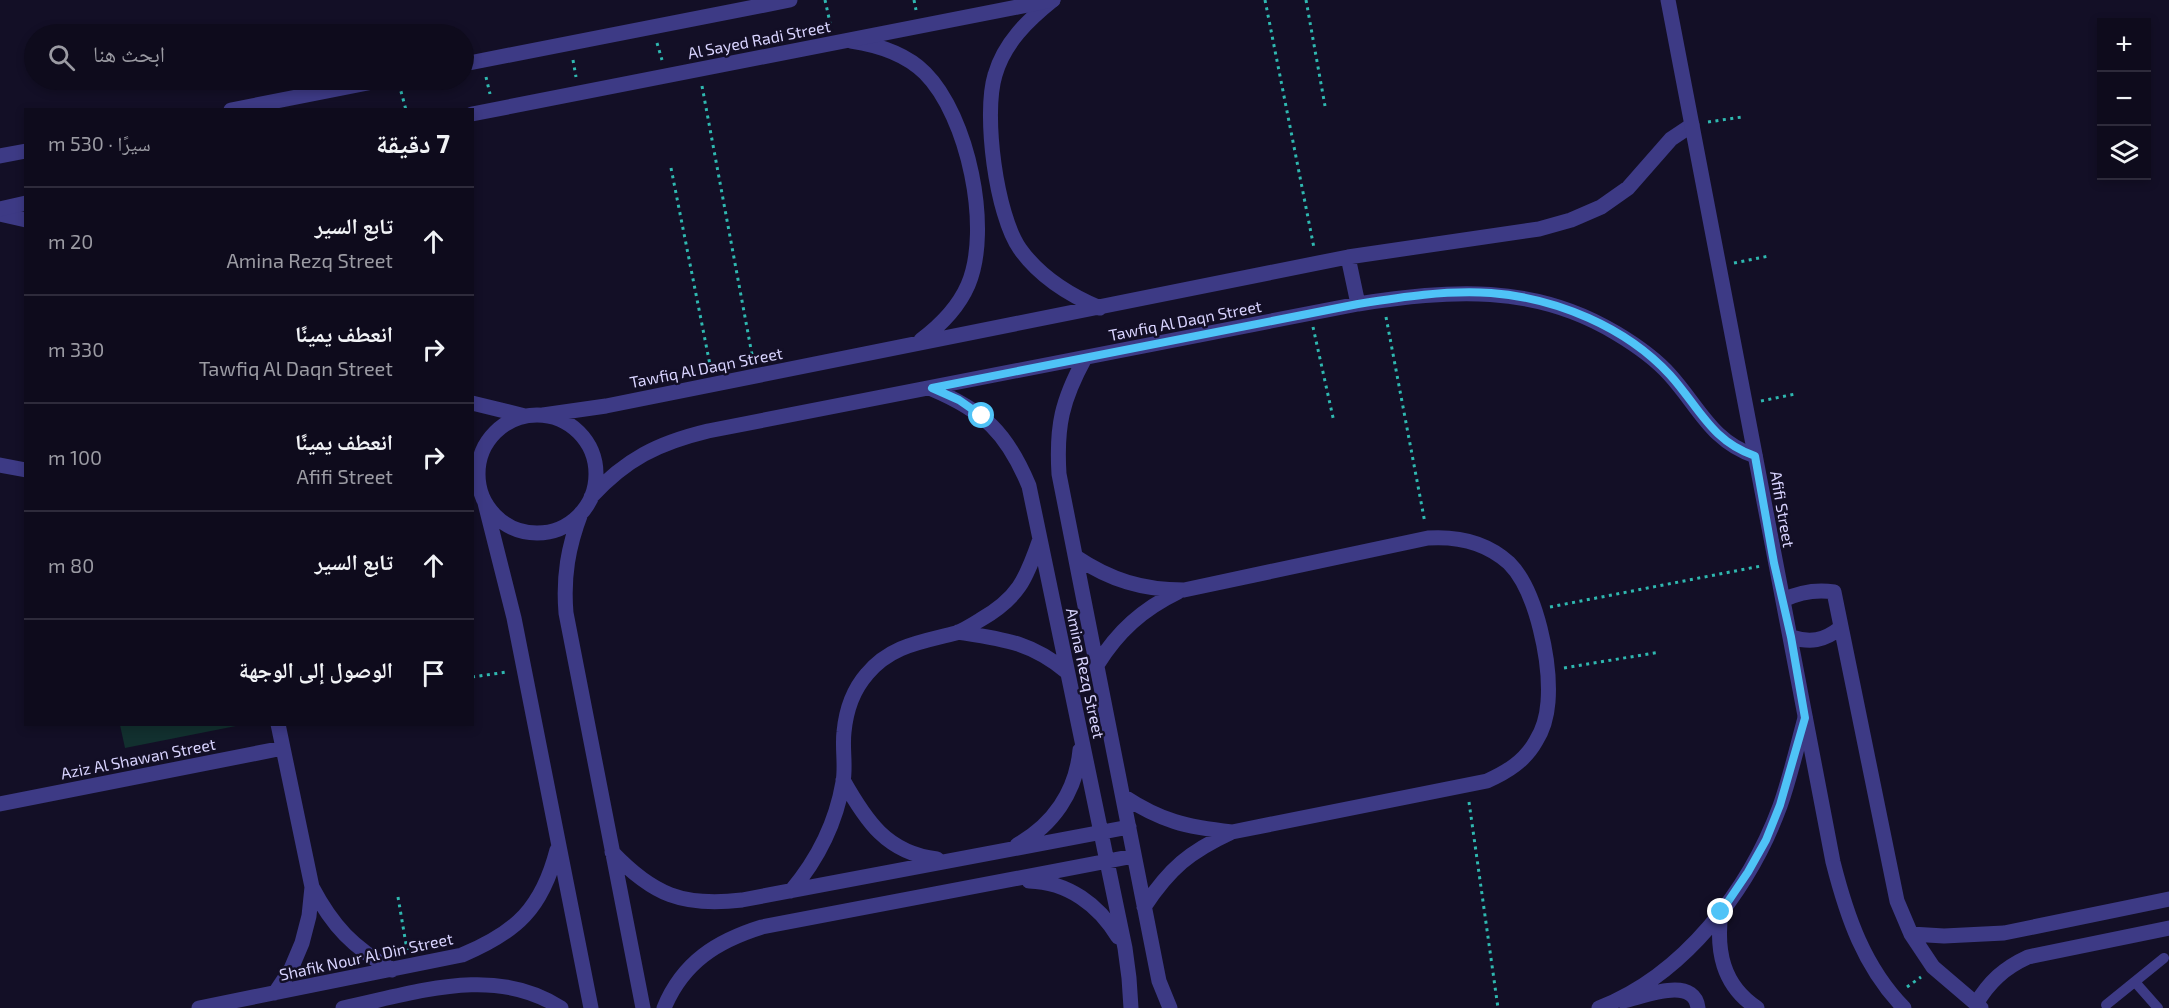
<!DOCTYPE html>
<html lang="ar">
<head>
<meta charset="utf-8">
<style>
  :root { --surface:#0e0b1c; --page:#171425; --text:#f1f3f6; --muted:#9b9ba3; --line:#2e2b3b }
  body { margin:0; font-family:"Exo 2","Noto Naskh Arabic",sans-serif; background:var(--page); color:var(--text); direction:rtl }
  .controls { position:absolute; right:18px; top:18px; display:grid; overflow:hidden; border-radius:0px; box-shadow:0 3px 9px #0003 }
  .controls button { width:54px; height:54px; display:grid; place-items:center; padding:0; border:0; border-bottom:2px solid var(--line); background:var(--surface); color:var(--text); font:30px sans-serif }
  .stop { position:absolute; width:18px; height:18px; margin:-14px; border:4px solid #4fc3f7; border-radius:50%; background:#fff }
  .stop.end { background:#4fc3f7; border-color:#fff; box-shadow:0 2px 6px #0008 }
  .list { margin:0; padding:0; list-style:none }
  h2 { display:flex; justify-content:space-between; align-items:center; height:78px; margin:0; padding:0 24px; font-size:26px }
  h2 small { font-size:20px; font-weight:400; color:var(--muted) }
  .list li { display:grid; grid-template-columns:39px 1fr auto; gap:18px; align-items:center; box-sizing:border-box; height:108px; padding:0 24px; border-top:2px solid var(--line) }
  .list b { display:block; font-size:22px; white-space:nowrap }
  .list p { margin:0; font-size:20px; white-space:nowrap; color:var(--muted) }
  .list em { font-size:20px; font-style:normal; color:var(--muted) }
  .icon { flex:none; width:33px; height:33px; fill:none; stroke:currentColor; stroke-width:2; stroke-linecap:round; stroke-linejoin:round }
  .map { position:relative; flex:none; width:2169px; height:1008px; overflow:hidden; direction:ltr }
  .search { position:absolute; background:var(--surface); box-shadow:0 3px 9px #0003; left:24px; top:24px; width:450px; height:66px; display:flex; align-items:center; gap:15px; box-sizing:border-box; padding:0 21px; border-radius:33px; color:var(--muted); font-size:22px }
  .panel { position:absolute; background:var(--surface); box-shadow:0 3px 9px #0003; left:24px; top:108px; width:450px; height:618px; border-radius:0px; direction:rtl }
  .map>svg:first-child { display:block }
  .green { fill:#12302f }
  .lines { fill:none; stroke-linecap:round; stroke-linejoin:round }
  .path { stroke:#2fb8b0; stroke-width:3; stroke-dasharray:3 4.5; stroke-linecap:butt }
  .service { stroke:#3d3a85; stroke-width:10 }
  .minor { stroke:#3d3a85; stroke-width:15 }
  .tertiary { stroke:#3d3a85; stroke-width:15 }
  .route { stroke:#4fc3f7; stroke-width:8 }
  .labels { text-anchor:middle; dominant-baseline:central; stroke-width:5; stroke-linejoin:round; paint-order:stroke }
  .street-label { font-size:16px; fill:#d9d4ff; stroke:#130f26 }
</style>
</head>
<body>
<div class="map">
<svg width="2169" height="1008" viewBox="0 0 2169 1008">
  <rect width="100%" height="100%" fill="#130f26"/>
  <path class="green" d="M236 724V726L125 748 120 725Z"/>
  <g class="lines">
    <path class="path" d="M825 0 831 27
      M914 0 916 10
      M1265 0 1314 248
      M1306 0 1325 106
      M657 43 662 60
      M573 60 576 77
      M486 77 490 94
      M399 84 406 110
      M702 86 753 360
      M1708 122 1742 117
      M671 168 711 370
      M1734 263 1769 256
      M1386 317 1425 523
      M1313 327 1334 422
      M1761 401 1795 394
      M1550 607 1761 566
      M1564 668 1660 652
      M472 677 507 672
      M1469 802 1498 1008
      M398 897 407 950
      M1907 987 1921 977"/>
    <path class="service" d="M2135 982 2158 1008
      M2106 1005 2164 958"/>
    <path class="minor" d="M1053 0C1028 20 1004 43 995 75 983 114 996 215 1020 249 1040 277 1069 295 1100 308
      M851 41C878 45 905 53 925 73 968 116 992 229 968 285 958 308 941 325 921 340
      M0 214 26 220
      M1348 257 1358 304
      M1085 358C1062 400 1056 426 1059 474L1159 981 1170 1008
      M932 389C984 411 1007 433 1029 486L1125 948 1129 978 1131 1008
      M472 403 525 416
      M543 415 606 406 1348 257 1539 229 1571 220 1601 207 1628 188 1671 139 1692 125
      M478 474a59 59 0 1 1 118 0a59 59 0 1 1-118 0Z
      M0 465 26 470
      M591 497C626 459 658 443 708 431L1358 304C1449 290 1534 283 1616 333 1636 345 1655 358 1670 375 1699 407 1711 441 1755 456
      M485 503 514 618 591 1008
      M581 513C568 547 563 577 566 613L643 1008
      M1076 557C1110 580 1143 590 1184 590L1428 538C1459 536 1486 542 1509 563 1537 591 1551 663 1548 702 1547 715 1543 730 1536 741 1525 761 1507 772 1487 781L1232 832C1189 852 1170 868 1144 907
      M958 632C1003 639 1031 642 1067 672
      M1097 665C1118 631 1143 609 1178 592
      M843 780C866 821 887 853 937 859
      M1123 796C1161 821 1186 827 1232 832
      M0 804 283 748
      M1017 845C1053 825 1076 792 1080 750
      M612 852C653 895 683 907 742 900L1129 827
      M1029 881C1068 882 1099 905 1118 937
      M312 887C333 927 353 947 392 970
      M791 891C818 859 836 823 843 782 846 766 842 748 844 732 846 711 853 690 867 674 891 645 922 642 956 633 964 630 972 625 980 620 1018 598 1026 580 1040 539
      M1721 912C1716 950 1722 985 1757 1008
      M275 993 291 969 302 943 309 916 312 887 278 724
      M1623 1001C1643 997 1694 975 1698 1008
      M199 1008 462 955C517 932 542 908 557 850
      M343 1008C416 993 494 964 561 1008
      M664 1008C683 962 717 941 762 927L1134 856
      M1599 1008C1684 975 1749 890 1780 806 1790 778 1797 747 1805 718"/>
    <path class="tertiary" d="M1668 0 1833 862C1847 917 1864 967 1904 1008
      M464 64 790 0
      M231 110 383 80
      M472 114 1053 0
      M0 156 26 151
      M0 209 26 203
      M1783 600C1800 592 1815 589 1834 592L1897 901 1911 934 1933 967 1981 1008
      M1791 637C1810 643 1824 641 1840 628
      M1911 934 1944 936 2004 933 2169 899
      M1976 1004C1989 982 2004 968 2028 957L2169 928"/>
  </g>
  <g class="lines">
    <path class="route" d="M982 416 959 400 932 388 1358 304C1402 297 1446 290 1491 293 1556 298 1626 327 1670 375 1699 407 1711 441 1755 456L1774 563 1791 637 1805 718 1780 805 1766 840 1748 872 1721 912"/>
  </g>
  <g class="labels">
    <g class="street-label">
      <text transform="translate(759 39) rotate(-11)">Al Sayed Radi Street</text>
      <text transform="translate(1185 320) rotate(-11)">Tawfiq Al Daqn Street</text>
      <text transform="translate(706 367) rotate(-11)">Tawfiq Al Daqn Street</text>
      <text transform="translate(1783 509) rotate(80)">Afifi Street</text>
      <text transform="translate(1086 673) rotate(78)">Amina Rezq Street</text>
      <text transform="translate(138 758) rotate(-11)">Aziz Al Shawan Street</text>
      <text transform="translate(366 956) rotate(-12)">Shafik Nour Al Din Street</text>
    </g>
  </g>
</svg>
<div class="controls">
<button>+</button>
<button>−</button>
<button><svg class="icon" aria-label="layers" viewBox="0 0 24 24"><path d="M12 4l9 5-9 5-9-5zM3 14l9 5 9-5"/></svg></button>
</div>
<div class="stop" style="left:982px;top:416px"></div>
<div class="stop end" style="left:1721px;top:912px"></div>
<div class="search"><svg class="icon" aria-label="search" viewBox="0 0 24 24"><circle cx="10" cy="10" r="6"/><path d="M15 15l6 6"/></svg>ابحث هنا</div>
<section class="panel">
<h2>7 دقيقة<small>سيرًا · 530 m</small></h2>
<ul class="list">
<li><svg class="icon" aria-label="ahead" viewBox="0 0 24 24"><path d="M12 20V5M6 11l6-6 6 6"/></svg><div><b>تابع السير</b><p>Amina Rezq Street</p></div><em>20 m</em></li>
<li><svg class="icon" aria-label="right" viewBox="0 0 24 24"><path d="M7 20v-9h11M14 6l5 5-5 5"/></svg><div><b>انعطف يمينًا</b><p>Tawfiq Al Daqn Street</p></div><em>330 m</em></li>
<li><svg class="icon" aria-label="right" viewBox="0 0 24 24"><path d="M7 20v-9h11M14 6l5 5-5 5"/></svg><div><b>انعطف يمينًا</b><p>Afifi Street</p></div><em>100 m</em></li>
<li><svg class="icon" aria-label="ahead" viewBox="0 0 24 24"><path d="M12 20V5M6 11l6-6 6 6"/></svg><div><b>تابع السير</b></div><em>80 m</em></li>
<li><svg class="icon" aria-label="arrive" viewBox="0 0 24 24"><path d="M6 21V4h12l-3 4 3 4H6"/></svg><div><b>الوصول إلى الوجهة</b></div></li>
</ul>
</section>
</div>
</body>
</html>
